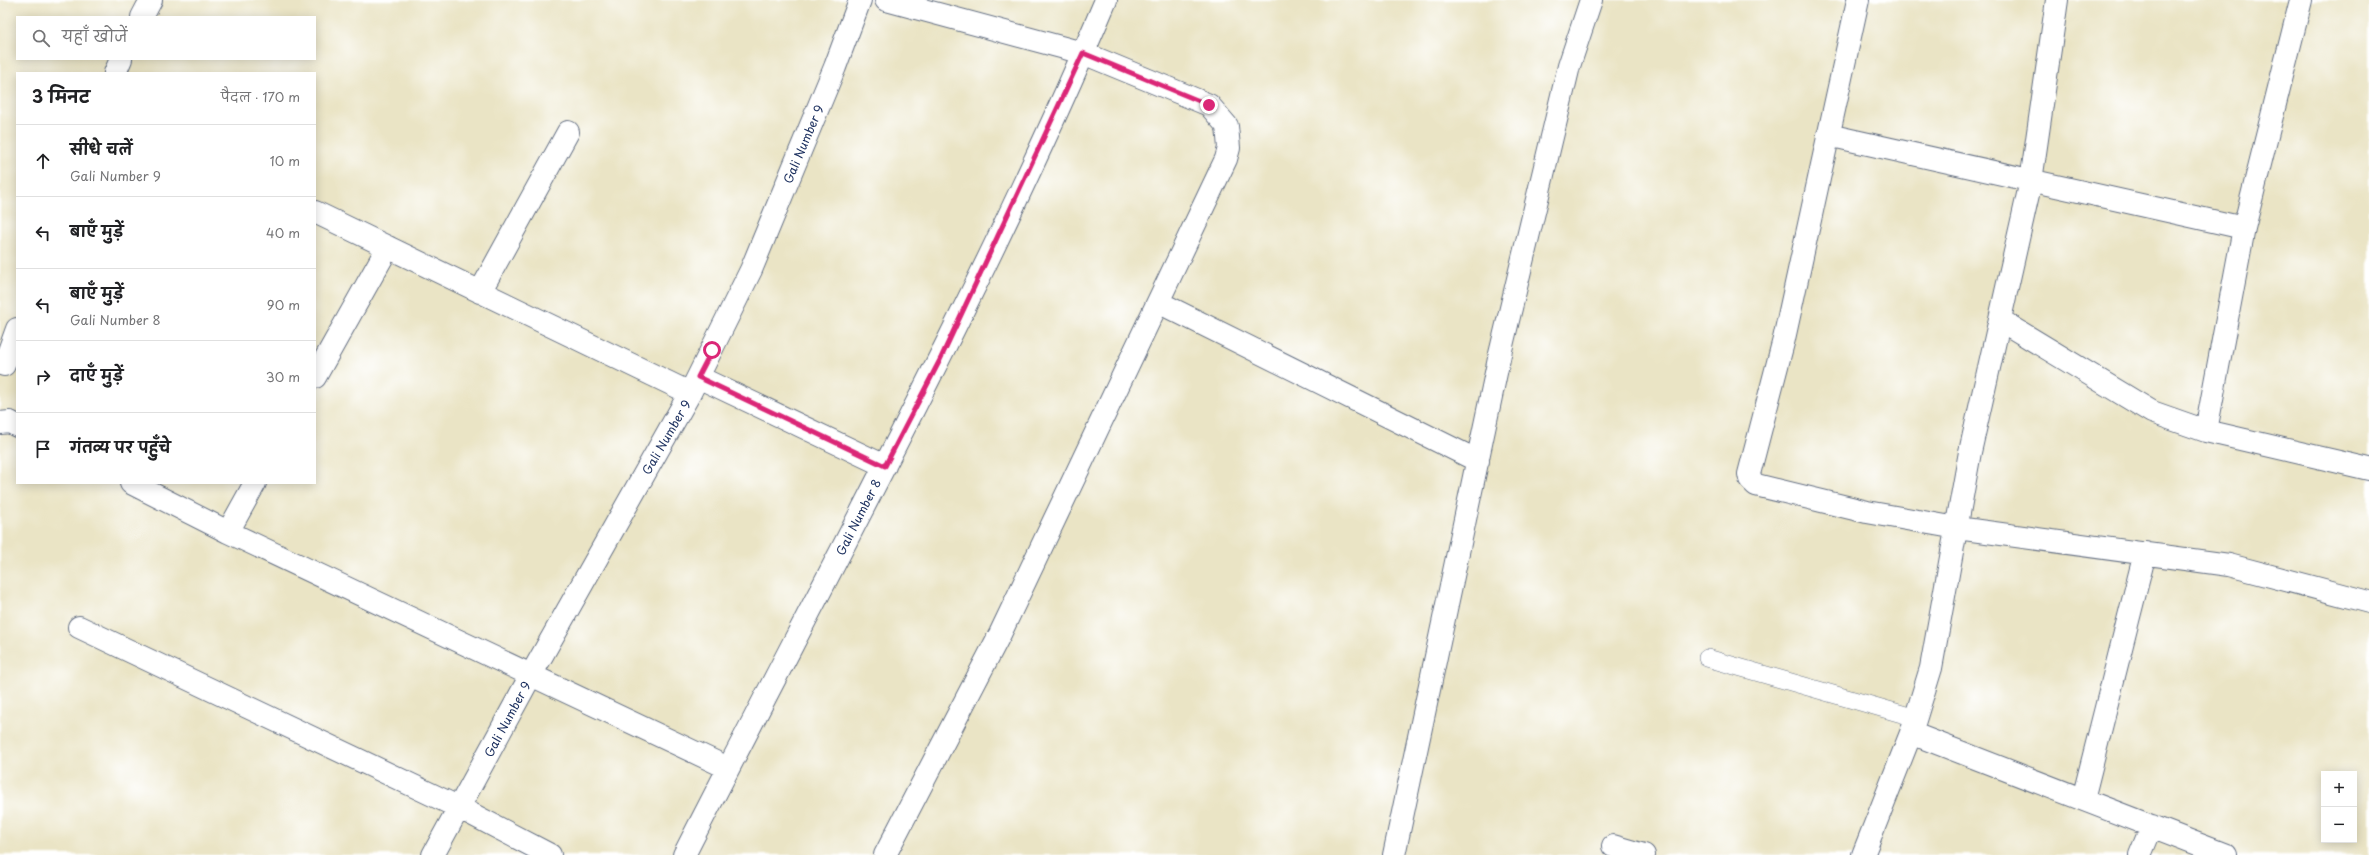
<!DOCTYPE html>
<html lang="hi">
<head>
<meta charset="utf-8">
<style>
  :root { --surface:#fff; --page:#f2f2f2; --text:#202124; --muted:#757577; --line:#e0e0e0 }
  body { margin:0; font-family:"Playpen Sans","Playpen Sans Deva",sans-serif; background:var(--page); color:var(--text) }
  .controls { position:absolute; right:12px; bottom:12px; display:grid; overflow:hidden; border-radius:0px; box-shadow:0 2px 10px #0003 }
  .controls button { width:36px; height:36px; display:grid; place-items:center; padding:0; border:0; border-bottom:1px solid var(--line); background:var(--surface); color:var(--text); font:20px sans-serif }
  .stop { position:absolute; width:12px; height:12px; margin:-9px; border:3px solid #db2777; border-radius:50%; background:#fff }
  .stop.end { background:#db2777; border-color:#fff; box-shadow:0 1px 4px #0008 }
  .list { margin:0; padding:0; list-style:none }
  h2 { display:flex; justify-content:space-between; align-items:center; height:52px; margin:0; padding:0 16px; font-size:17px }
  h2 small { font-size:13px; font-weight:400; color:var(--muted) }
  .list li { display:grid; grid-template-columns:26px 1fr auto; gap:12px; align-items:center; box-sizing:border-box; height:72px; padding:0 16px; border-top:1px solid var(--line) }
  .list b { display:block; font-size:15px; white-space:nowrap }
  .list p { margin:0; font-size:13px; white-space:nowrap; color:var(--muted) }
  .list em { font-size:13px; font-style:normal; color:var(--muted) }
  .icon { flex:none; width:22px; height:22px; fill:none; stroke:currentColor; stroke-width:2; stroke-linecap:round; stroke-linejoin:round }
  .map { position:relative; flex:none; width:2369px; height:855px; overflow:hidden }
  .search { position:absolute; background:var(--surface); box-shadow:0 2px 10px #0003; left:16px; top:16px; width:300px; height:44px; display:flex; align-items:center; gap:10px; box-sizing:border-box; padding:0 14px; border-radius:0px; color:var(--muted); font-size:15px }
  .panel { position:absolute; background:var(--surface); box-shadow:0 2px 10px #0003; left:16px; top:72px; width:300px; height:412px; border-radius:0px }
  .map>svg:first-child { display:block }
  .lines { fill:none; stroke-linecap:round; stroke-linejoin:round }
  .lane-casing { stroke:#636e82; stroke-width:18 }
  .street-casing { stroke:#636e82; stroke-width:24 }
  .lane { stroke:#fff; stroke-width:17 }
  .street { stroke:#fff; stroke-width:22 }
  .route { stroke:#db2777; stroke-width:5 }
  .labels { text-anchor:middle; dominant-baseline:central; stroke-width:4; stroke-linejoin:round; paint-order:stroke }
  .street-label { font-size:12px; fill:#1b2f5e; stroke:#fff }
</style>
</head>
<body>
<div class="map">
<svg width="2369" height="855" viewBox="0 0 2369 855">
  <rect width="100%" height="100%" fill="#fff"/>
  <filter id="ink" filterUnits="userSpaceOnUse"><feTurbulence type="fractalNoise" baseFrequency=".025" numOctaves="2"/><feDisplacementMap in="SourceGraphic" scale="8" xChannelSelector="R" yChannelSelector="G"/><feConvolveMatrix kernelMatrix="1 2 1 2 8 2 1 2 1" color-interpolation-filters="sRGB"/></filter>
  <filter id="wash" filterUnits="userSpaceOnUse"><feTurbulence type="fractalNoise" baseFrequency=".012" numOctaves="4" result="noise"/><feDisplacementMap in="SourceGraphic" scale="16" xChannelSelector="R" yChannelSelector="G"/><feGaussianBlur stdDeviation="0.9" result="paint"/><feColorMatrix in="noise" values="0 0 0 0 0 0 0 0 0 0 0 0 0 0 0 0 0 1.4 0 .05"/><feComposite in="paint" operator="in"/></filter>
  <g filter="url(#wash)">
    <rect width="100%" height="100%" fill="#eae4c5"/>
  </g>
  <g filter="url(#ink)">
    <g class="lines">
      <g class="lane-casing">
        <path id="lane" d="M1707 658 1916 718"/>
      </g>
      <g class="street-casing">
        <path id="street" d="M1858 0 1784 339 1749 474 1750 479 1756 485 1867 512 1957 528 2229 565 2369 602
          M142 17 151 0
          M115 73 121 59
          M1828 135 2244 228
          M315 212 690 393
          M480 292 568 132
          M1158 302 1478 461
          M2000 320 2152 412 2206 431 2369 469
          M4 365 17 329
          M315 377 388 247
          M698 377 885 466
          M0 423 10 422 17 426
          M2206 431 2244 228 2301 0
          M131 483 228 532 728 768
          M228 532 255 483
          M79 627 460 808 550 855
          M1911 733 2226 855
          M2083 799 2145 553
          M1613 846 1644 855
          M433 855 531 675 690 393 751 270 835 67 860 0
          M684 855C828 572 982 293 1106 0
          M885 855 1000 634 1226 159 1229 148 1227 126 1209 105 1083 53 886 0
          M1394 855 1500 354 1569 66 1591 0
          M1863 855 1911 733 1931 668 1970 452 2031 181 2057 0
          M2140 855 2152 826"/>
      </g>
      <use href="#lane" class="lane"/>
      <use href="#street" class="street"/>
    </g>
  </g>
  <g class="lines" filter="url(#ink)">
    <path class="route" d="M712 350 698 377 885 466 940 360 1083 53 1209 105"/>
  </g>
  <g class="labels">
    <g class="street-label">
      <text transform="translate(803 144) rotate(-67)">Gali Number 9</text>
      <text transform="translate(666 437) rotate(-60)">Gali Number 9</text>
      <text transform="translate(858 517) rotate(-63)">Gali Number 8</text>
      <text transform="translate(507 719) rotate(-62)">Gali Number 9</text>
    </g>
  </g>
</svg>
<div class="controls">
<button>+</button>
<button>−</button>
</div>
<div class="stop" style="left:712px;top:350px"></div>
<div class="stop end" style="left:1209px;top:105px"></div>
<div class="search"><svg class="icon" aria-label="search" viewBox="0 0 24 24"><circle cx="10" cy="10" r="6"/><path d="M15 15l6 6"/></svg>यहाँ खोजें</div>
<section class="panel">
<h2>3 मिनट<small>पैदल · 170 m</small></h2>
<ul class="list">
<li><svg class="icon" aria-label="ahead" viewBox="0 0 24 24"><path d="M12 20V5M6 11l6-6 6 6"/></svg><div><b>सीधे चलें</b><p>Gali Number 9</p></div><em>10 m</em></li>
<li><svg class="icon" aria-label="left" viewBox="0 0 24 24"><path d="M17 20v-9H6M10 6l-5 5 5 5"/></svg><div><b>बाएँ मुड़ें</b></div><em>40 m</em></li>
<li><svg class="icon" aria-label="left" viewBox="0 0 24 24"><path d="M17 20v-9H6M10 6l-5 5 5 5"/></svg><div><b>बाएँ मुड़ें</b><p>Gali Number 8</p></div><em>90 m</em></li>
<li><svg class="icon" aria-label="right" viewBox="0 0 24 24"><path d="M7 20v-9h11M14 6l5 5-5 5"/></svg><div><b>दाएँ मुड़ें</b></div><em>30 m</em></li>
<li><svg class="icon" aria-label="arrive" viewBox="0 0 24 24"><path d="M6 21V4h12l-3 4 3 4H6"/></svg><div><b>गंतव्य पर पहुँचे</b></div></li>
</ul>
</section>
</div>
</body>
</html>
